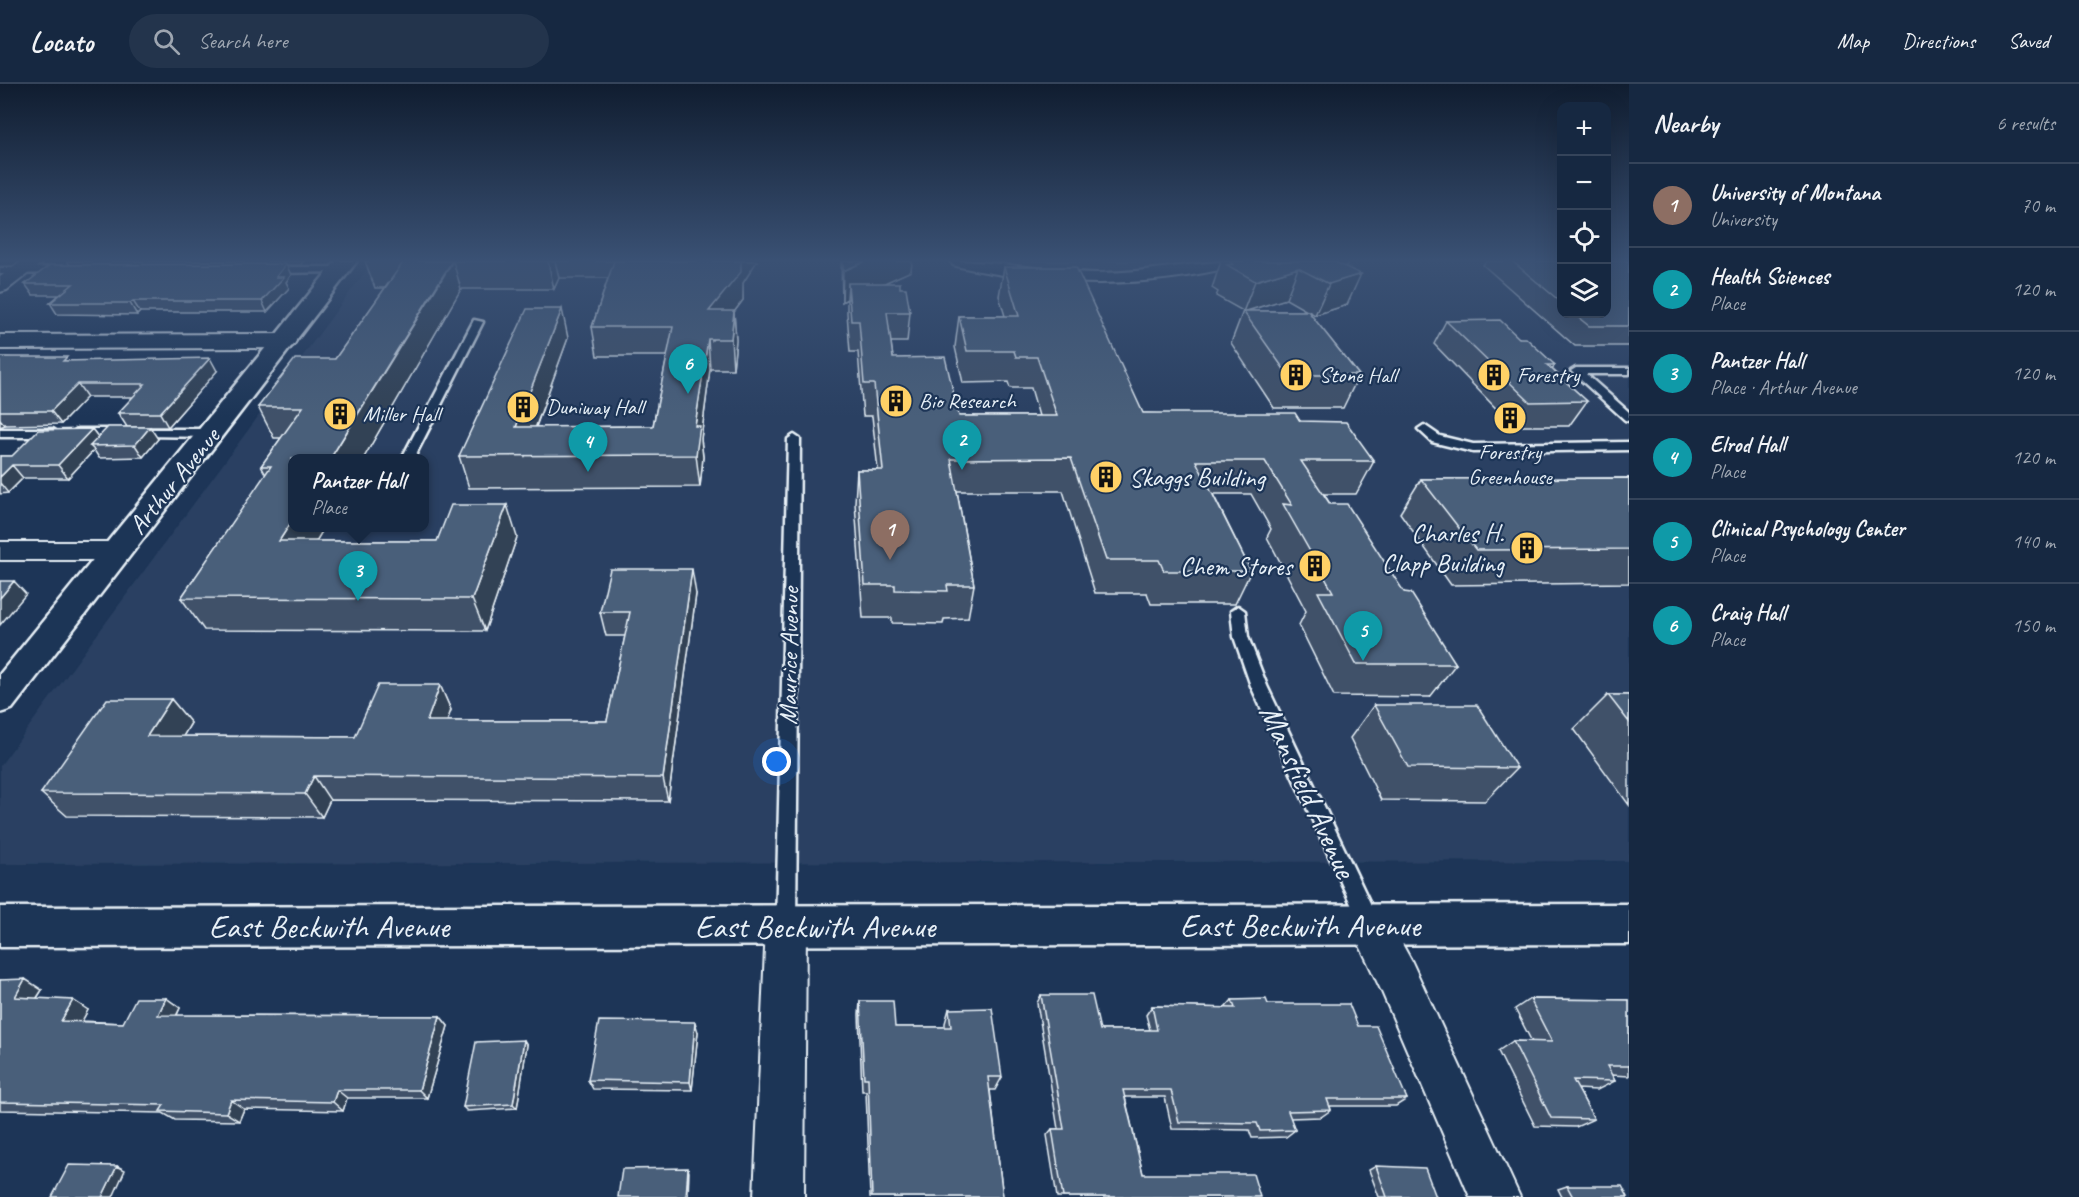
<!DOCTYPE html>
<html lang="en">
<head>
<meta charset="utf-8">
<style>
  :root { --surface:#162841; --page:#23344c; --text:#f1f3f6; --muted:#9ea6b1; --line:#35445a; --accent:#ffd166 }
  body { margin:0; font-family:Caveat,sans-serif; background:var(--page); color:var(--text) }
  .controls { position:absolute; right:18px; top:18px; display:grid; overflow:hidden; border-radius:12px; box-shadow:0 6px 24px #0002 }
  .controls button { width:54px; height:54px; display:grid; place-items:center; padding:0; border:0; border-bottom:2px solid var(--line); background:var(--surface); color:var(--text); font:30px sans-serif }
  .you { position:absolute; left:777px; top:678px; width:21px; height:21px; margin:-15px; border:4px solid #fff; border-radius:50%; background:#1a73e8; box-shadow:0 0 0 9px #1a73e833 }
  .badge { display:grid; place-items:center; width:39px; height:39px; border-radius:50%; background:var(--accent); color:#fff; font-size:20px; font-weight:700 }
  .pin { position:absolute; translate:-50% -50px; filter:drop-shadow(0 2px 3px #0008) }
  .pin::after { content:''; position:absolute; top:32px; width:21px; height:18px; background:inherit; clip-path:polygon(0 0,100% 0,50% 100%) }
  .popup { position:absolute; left:288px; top:370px; width:141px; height:78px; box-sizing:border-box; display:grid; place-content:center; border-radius:12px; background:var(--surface); filter:drop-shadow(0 2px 4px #0005); font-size:20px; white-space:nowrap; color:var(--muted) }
  .popup b { font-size:22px; color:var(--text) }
  .popup::after { content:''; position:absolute; left:50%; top:100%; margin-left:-12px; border:12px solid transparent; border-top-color:var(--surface) }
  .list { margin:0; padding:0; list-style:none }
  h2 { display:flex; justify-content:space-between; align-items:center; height:78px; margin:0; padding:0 24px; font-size:26px }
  h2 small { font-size:20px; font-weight:400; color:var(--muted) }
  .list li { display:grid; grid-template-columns:39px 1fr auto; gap:18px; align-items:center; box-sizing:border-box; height:84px; padding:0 24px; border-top:2px solid var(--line) }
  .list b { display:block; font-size:22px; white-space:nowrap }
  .list p { margin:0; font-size:20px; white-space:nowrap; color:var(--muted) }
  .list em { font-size:20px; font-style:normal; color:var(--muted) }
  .icon { flex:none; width:33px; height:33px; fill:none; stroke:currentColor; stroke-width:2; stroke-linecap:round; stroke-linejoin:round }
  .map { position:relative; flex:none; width:1629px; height:1113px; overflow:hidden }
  header { display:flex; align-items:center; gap:36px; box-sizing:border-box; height:84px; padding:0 30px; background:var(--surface); border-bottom:2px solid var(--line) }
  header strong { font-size:28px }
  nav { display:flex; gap:33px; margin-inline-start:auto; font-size:21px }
  .search { width:420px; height:54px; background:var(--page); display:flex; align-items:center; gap:15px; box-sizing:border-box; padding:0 21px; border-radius:33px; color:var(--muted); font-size:22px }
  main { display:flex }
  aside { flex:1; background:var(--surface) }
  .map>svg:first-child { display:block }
  .built { fill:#2a4162; fill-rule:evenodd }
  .green { fill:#374d6c; stroke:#909fb2; stroke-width:1.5 }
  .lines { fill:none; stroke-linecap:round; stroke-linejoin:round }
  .lane-casing { stroke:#e8f1f8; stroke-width:5 }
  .street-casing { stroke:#e8f1f8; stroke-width:4 }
  .secondary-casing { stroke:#e8f1f8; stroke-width:5 }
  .lane { fill:#1d3557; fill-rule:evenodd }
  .street { fill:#1d3557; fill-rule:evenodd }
  .secondary { fill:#1d3557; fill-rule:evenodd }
  .wall { fill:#3f5169; stroke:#e8f1f8; stroke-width:1.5; fill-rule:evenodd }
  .shaded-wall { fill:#334255; stroke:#e8f1f8; stroke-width:1.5 }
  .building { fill:#495e7a; stroke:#e8f1f8; stroke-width:1.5 }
  .labels { text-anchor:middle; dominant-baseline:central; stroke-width:4.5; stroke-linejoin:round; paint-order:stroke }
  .far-poi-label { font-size:22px; fill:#e8f1f8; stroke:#1d3557; text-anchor:start }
  .poi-label { font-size:26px; fill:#e8f1f8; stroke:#1d3557; text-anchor:end }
  .street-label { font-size:26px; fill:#e8f1f8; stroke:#1d3557 }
  .near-street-label { font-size:32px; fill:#e8f1f8; stroke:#1d3557 }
</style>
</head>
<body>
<header>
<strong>Locato</strong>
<div class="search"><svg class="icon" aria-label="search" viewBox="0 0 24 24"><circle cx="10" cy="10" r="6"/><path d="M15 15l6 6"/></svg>Search here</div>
<nav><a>Map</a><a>Directions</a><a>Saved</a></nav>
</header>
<main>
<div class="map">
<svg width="1629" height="1113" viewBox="0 0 1629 1113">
  <rect width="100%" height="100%" fill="#1d3557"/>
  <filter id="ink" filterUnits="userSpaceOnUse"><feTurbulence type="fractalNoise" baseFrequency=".0167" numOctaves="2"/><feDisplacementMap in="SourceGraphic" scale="12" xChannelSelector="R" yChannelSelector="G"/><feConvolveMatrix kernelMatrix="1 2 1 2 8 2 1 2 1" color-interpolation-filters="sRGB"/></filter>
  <g filter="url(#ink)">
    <path class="built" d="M373 177H1561L1562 230H1606L1629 177V777L0 780V682ZM292 374H424V444H292Z"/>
    <path class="green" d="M975 177H1220C1192 184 1160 189 1131 190 1117 191 1114 185 1099 191L1002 183Z"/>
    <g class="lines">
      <g class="lane-casing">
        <path id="lane" d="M339 183 342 184V188L270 189 265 186 270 183Z
          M0 184 63 183 68 186 63 189 0 190Z
          M474 236 483 238 414 374H402Z
          M1629 284V290H1586L1629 328V337L1625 336 1571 287 1576 284Z
          M1424 341 1440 352 1473 360 1629 358V366L1473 368 1432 358 1418 345Z
          M0 345H53L59 349 53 353H0Z
          M77 345H212L218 349 212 353 73 351 71 349Z
          M794 351 800 355 796 842 793 849 786 851 779 849 776 842 788 355Z
          M1238 522 1245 527 1248 553 1267 602 1379 838 1376 844 1369 847 1362 844 1251 602 1234 553 1231 527Z"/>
      </g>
      <g class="street-casing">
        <path id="street" d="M22 177H44L7 206 0 208V193Z
          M950 177C1000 177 1048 188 1097 189 1147 189 1194 177 1244 177L1241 181C1143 205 1058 204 960 183L953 181Z
          M285 250 293 252 296 257 293 262 285 264 0 265V251Z
          M0 458H118L128 460 132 467 128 474 118 476H0Z
          M1370 822 1384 827 1412 878 1520 1113H1470L1382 908 1350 841 1356 827Z
          M786 823 800 828 806 842 804 1113H754L766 842 772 828Z"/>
      </g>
      <g class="secondary-casing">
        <path id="secondary" d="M336 177H357L12 625 0 629V590Z
          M1629 820V860L0 863V823Z"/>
      </g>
      <use href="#lane" class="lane"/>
      <use href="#street" class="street"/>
      <use href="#secondary" class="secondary"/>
    </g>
    <path class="wall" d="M67 177H304L300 181H286L291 191 286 198 289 204 267 228H140L137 231 57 230 50 219 59 211H33L25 200 70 181Z
      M365 177H757L743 199V216L734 228 736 256 733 285H710L701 355 703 373 700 403 469 404 459 372 568 254 536 343 653 342 667 272H597L592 243 608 194H559L554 205H461L363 375H292V444H324L316 457H437L517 453 485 547 204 546 181 514 266 391 261 382 281 354H274L258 323 335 275 385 204H375Z
      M841 177H912L911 187 884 199 900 204 910 228 907 258H891L893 274 959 332H1039L1031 304H1010L1008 298 963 299 955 263 959 232H1005L999 212 1004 183 1143 329 1300 337 1374 377 1356 410H1324L1330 420 1404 508 1456 580 1430 613 1334 612 1299 541 1306 527 1267 453 1271 445 1251 410H1213L1251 487 1235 520H1151L1147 509H1095L1063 407H957L974 501 968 534 944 535 943 540 892 539V534H863L855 419 857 386H878L872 332H863L858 268H850L847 229V215L842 218Z
      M1221 177H1348L1346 183 1347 221 1315 231 1308 227 1359 291 1343 324H1274L1231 259 1243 227 1216 212 1218 208 1212 204ZM1286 215 1307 227H1245Z
      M1486 177H1562V230H1606L1629 177V262H1575L1483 181Z
      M1446 237 1519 254 1555 281 1552 285 1587 317 1569 342H1513L1434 260Z
      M0 273 70 277 217 287 168 343H127L118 329 133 313H87L61 340 5 341 0 343Z
      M92 345 98 353 158 355 143 373 99 374 94 366 68 394H23L8 409 0 410V372H12Z
      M1629 394V499L1451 501 1400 429 1421 395Z
      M696 510 668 717 330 716 322 733 67 732 41 709 171 615 191 639 183 652 355 653 440 601 451 626 447 637H607L625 552H606L600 528Z
      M1608 611H1629V721L1574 645Z
      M1374 621 1517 684 1485 717 1381 716 1350 654Z
      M0 896 42 906 37 914 88 926 82 937 123 939 166 914 180 924 177 931 440 932 448 942 427 1014H347L343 1027 244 1025 239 1037 175 1036 163 1029 0 1026Z
      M1041 911 1100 946H1150L1146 931 1152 922 1225 924 1232 916 1268 920 1358 942 1407 1015 1396 1022H1330L1331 1026 1321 1033 1290 1034 1295 1046 1286 1053 1252 1054 1249 1046 1172 1045 1165 1013H1125L1143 1090 1260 1113H1057L1047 1051 1052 1045H1058L1037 919Z
      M1530 915 1629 916V992L1612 991 1615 997 1597 1006 1578 1005 1594 1035 1576 1043 1535 1042 1498 967 1513 957 1532 958 1515 925Z
      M860 917 895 943H945V939L949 925 1002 993 995 1006H990L1003 1113H870L866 1007H862L859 931Z
      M698 948 692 1006 593 1005 588 996Z
      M527 961 517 1024 467 1027 463 1023Z
      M1376 1082 1436 1113H1379L1369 1086Z
      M1567 1102 1628 1113H1562L1558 1105Z"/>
    <path class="shaded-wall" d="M453 177 461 205 363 375H330Z
      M548 177H555L559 194 554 205Z
      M741 177H757L743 199V216L734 228 736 256 733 285 731 255 734 228 712 256 709 227Z
      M866 177H912L911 187 849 215 848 199 847 215 842 218 843 187Z
      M1328 177H1348L1340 196 1361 190 1347 221 1315 231 1329 200Z
      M286 180 291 191 286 198 289 204 267 228 262 217 276 193Z
      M1298 184 1286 215 1243 228 1255 197Z
      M133 217 140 228 137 231 130 219Z
      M562 225 568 254 525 372 516 343Z
      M708 255 710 285 701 355 703 373 700 403 696 371 695 342Z
      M210 274 217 287 168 343 160 329Z
      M78 300 87 313 61 340 51 327Z
      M0 335 5 341 0 343Z
      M150 343 158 355 143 373 135 361Z
      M92 345 102 358 90 362 94 366 68 394 58 381Z
      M12 381 23 394 8 409 0 399V393Z
      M507 421 517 453 485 547 472 515Z
      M292 437V444H324L297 489 279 457Z
      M692 485 696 510 668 717 663 694Z
      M14 497 26 510 0 541V514Z
      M440 601 451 626 439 661 427 637Z
      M171 615 191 639 169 676 147 652Z
      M314 692 330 716 322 733 305 710Z
      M25 895 42 906 31 923 15 913Z
      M166 914 180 924 172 940 158 931Z
      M73 916 88 926 77 946 61 937Z
      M440 932 448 942 427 1014 419 1006Z
      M695 938 698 948 692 1006 690 998Z
      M524 956 527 961 517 1024 513 1020Z
      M337 1006 347 1014 343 1027 333 1018Z
      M231 1016 244 1025 239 1037 226 1029Z
      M117 1082 125 1086 113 1113H102Z
      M688 1084 689 1088 688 1113H686Z"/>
    <path class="building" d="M404 177H452L330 375H292V437L279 457H437L451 421H507L472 515 181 514 271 382H261L303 323H258L295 275H335Z
      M614 177H741V188L709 227H734L731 255H708L695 342H700L696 371 459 372 527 225H562L516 343 653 342 673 243H592Z
      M843 177H866L843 187Z
      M1228 177H1333L1361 190 1329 200 1298 184 1255 197 1227 181 1233 180Z
      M1512 177H1562V219Z
      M1606 177H1629V242H1589L1574 230H1606Z
      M286 180 276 193H284L262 217H133L130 219H50L73 200H25L50 181Z
      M1004 183H1076L1143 329H1295L1300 337 1346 338 1374 377H1301L1330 420H1347L1404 508 1411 509 1456 580H1356L1318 508H1333L1283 420 1292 421 1265 377H1196L1251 487H1164L1159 476H1106L1071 374 951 375 974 501H947L948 507 895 506V501H865L857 386H883L874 300H864L859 237H851L848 199H900V204H906L910 228H887L893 274 945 273 959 332H1057L1037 273H1016L1014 267H967L959 232H1019Z
      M1243 227H1308L1359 291H1288Z
      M1500 236 1519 254H1526L1555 281H1547L1587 317 1530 318 1446 237Z
      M0 273H67L63 277 210 274 160 329H118L145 300H78L51 327H0Z
      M108 343H150L135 361 90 362Z
      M92 345 58 381H12L0 393V372H12L38 346Z
      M1629 394V465L1476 466 1421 395Z
      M610 485H692L663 694 314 692 305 710 41 709 107 615H171L147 652 355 653 378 601H440L427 637H607L630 528H600Z
      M0 497H14L0 514Z
      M1608 611H1629V638Z
      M1374 621H1477L1517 684 1408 683Z
      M25 895 15 913 73 916 61 937 123 939 136 914H166L158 931 440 932 419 1006H337L333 1018 231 1016 226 1029 160 1027 164 1021 0 1018V896Z
      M1041 911H1092L1100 946H1157L1152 922 1235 924 1232 916 1266 915 1268 920H1349L1358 942H1376L1407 1015H1327L1331 1026 1288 1027 1295 1046 1260 1047 1257 1039 1179 1038 1171 1006H1123L1143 1090H1253L1260 1113H1063L1052 1045H1064Z
      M1530 915 1629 916V982H1607L1615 997 1573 996 1594 1035 1551 1034 1513 957 1552 958Z
      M860 917H893L895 943H951L949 925 992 924 1002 993H988L1003 1113H872L868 994H864Z
      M599 937 695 938 690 998 588 996Z
      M524 956 513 1020 463 1023 476 958Z
      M69 1081 117 1082 102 1113H52Z
      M1376 1082 1425 1084 1436 1113H1387Z
      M688 1084 686 1113H618L622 1085Z
      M1567 1102H1622L1628 1113H1573Z"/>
  </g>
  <linearGradient id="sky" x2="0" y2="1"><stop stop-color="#101d30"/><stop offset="0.53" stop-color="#3a5174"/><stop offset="1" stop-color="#3a5174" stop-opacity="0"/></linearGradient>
  <rect width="1629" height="333" fill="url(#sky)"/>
  <defs>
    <g id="building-disc" transform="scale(1.725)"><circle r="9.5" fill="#ffd166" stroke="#1d3557"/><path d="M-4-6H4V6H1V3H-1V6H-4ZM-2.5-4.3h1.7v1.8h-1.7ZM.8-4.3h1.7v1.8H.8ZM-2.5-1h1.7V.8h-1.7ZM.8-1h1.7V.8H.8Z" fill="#111"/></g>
  </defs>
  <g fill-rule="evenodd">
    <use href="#building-disc" x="1296" y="291"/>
    <use href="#building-disc" x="1494" y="291"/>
    <use href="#building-disc" x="896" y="317"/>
    <use href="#building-disc" x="523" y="323"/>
    <use href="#building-disc" x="340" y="330"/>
    <use href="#building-disc" x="1510" y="334"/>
    <use href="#building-disc" x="1106" y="393"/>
    <use href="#building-disc" x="1527" y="464"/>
    <use href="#building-disc" x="1315" y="482"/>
  </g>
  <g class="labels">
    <g class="far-poi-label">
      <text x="1319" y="291">Stone Hall</text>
      <text x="1517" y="291">Forestry</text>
      <text x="919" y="317">Bio Research</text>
      <text x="546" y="323">Duniway Hall</text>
      <text x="363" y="330">Miller Hall</text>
      <text x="1510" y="368" text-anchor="middle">Forestry<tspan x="1510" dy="25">Greenhouse</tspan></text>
    </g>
    <g class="poi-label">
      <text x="1129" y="393" text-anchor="start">Skaggs Building</text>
      <text x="1504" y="449">Charles H.<tspan x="1504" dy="30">Clapp Building</tspan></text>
      <text x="1292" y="482">Chem Stores</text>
    </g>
    <g class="street-label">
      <text transform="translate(174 397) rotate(-51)">Arthur Avenue</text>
      <text transform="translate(789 572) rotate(-89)">Maurice Avenue</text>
    </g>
    <g class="near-street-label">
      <text transform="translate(1308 707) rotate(65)">Mansfield Avenue</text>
      <text x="1300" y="841">East Beckwith Avenue</text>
      <text x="329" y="842">East Beckwith Avenue</text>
      <text x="815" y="842">East Beckwith Avenue</text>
    </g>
  </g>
</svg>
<div class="controls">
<button>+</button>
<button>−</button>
<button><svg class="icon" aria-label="locate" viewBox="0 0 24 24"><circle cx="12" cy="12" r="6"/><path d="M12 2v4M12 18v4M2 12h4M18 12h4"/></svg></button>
<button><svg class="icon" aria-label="layers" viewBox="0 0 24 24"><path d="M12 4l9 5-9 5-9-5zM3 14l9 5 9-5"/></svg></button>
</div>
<div class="you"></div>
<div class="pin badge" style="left:890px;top:476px;background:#8d6e63">1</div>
<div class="pin badge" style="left:962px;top:386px;background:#0f9aa8">2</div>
<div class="pin badge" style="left:358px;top:517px;background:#0f9aa8">3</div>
<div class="popup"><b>Pantzer Hall</b>Place</div>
<div class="pin badge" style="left:588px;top:388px;background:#0f9aa8">4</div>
<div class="pin badge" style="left:1363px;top:577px;background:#0f9aa8">5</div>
<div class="pin badge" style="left:688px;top:310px;background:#0f9aa8">6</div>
</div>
<aside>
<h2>Nearby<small>6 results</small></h2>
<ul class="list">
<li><span class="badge" style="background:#8d6e63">1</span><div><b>University of Montana</b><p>University</p></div><em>70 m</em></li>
<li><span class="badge" style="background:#0f9aa8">2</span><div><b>Health Sciences</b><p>Place</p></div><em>120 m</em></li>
<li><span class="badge" style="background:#0f9aa8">3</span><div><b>Pantzer Hall</b><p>Place · Arthur Avenue</p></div><em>120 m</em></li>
<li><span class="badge" style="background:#0f9aa8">4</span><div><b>Elrod Hall</b><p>Place</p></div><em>120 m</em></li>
<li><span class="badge" style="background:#0f9aa8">5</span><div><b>Clinical Psychology Center</b><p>Place</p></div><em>140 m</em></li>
<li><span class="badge" style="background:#0f9aa8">6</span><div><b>Craig Hall</b><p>Place</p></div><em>150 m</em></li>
</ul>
</aside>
</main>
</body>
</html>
